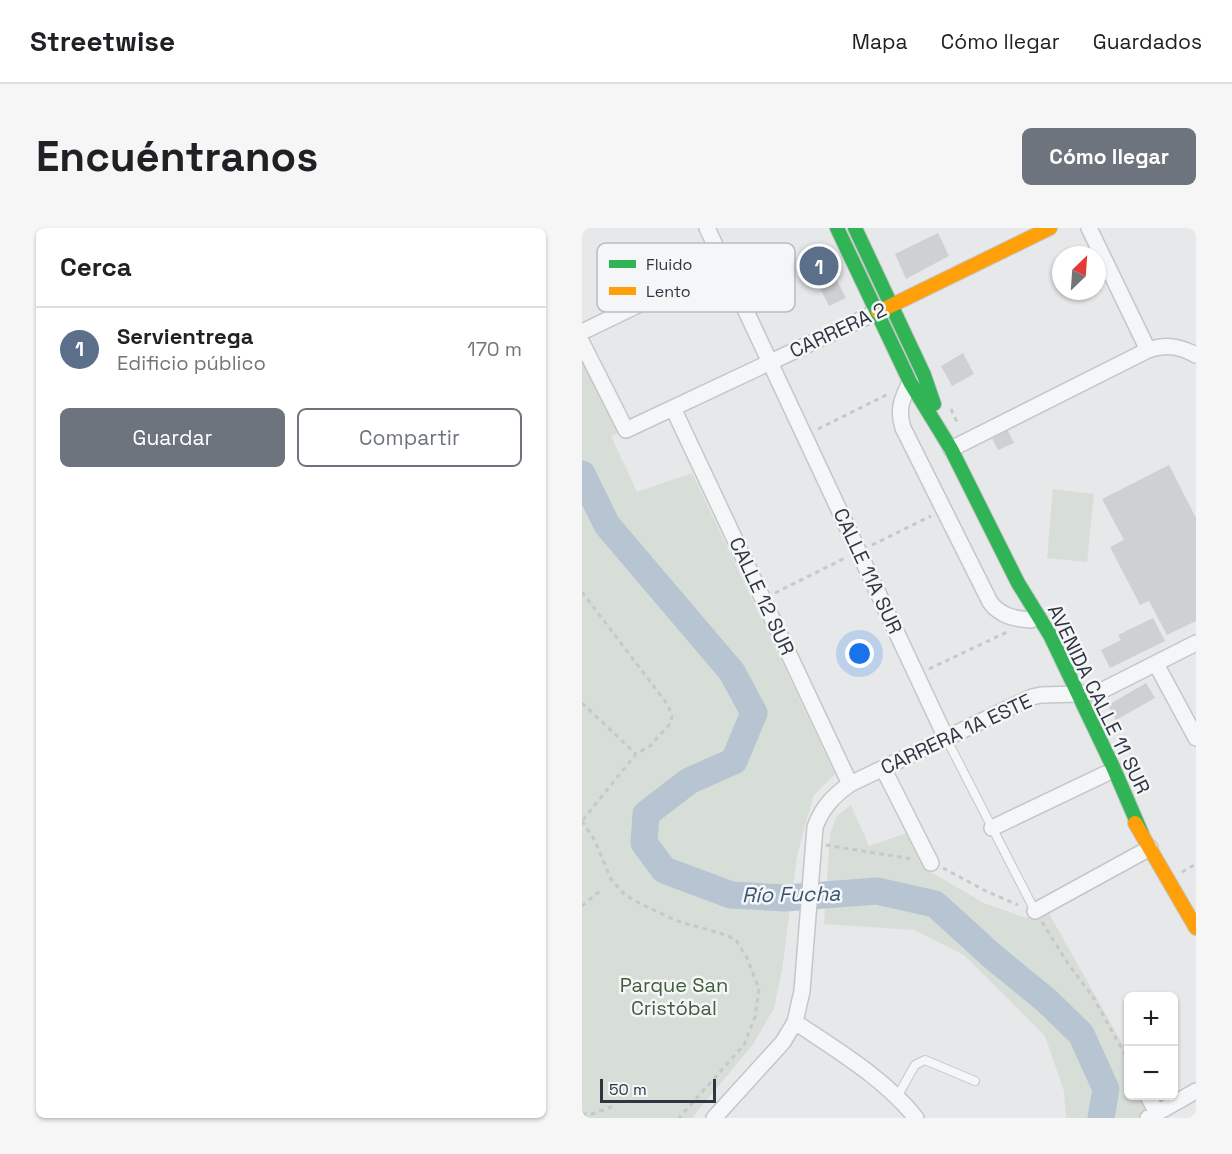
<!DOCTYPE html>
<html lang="es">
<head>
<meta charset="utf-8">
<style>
  :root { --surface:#fff; --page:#f6f6f6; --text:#202124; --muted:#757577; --line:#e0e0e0; --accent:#6e747d }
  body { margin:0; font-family:"Space Grotesk",sans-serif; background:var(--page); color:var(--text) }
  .controls { position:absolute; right:18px; bottom:18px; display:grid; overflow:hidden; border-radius:9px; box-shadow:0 2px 4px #0004 }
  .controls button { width:54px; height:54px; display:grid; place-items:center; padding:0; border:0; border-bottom:2px solid var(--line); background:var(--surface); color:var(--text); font:30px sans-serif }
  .compass { position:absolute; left:470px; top:18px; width:54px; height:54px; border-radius:50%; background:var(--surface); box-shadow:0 2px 4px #0004; rotate:25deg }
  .scale { position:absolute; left:18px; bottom:15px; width:116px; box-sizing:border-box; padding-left:6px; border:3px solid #2e3642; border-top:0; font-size:16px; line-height:21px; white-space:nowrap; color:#2e3642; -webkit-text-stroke:4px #f4f6f8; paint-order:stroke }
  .you { position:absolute; left:278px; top:426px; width:21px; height:21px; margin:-15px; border:4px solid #fff; border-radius:50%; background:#1a73e8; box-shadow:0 0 0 9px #1a73e833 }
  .badge { display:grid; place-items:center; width:39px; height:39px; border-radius:50%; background:var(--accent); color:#fff; font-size:20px; font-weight:700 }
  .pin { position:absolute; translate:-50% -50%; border:3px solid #fff; box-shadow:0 2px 6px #0006 }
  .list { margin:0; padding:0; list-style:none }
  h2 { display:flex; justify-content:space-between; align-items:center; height:78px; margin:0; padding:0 24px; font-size:26px }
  h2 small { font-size:20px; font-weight:400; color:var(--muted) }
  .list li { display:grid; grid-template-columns:39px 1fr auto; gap:18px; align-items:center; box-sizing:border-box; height:84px; padding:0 24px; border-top:2px solid var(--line) }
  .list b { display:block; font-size:22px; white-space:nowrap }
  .list p { margin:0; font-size:20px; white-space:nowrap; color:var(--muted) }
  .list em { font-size:20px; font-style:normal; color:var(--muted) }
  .actions { display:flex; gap:12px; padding:18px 24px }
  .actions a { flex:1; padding:14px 0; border:2px solid var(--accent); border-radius:9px; text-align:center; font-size:21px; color:var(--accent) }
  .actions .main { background:var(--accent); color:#fff }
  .map { position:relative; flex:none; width:614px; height:890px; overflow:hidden; border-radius:9px }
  header { display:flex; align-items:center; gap:36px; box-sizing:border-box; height:84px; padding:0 30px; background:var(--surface); border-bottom:2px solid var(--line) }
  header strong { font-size:28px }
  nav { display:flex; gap:33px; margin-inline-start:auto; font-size:21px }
  .intro { display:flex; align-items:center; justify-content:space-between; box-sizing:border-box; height:144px; padding:0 36px }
  h1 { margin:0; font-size:42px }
  .button { padding:15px 27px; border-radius:9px; background:var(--accent); color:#fff; font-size:21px; font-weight:700 }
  main { display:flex; gap:36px; padding:0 36px }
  aside { flex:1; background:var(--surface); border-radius:9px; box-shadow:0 2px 4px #0004 }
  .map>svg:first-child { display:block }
  .green { fill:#d7ddd7 }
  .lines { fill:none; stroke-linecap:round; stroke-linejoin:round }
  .river { stroke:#b7c5d2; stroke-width:27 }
  .building { fill:#ced0d2 }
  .lane-casing { stroke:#c4c6c8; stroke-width:10 }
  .street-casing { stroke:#c4c6c8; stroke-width:18 }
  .fast-casing { stroke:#c4c6c8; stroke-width:16 }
  .slow-casing { stroke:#c4c6c8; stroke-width:16 }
  .path { stroke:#c6c8ca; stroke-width:3; stroke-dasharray:4.5 4.5; stroke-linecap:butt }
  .lane { stroke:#f5f6f7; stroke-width:8 }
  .street { stroke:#f5f6f7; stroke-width:15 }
  .fast { stroke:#30b455; stroke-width:14 }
  .slow { stroke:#ff9f0a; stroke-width:14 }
  .labels { text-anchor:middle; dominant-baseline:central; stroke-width:5; stroke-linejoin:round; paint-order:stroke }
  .street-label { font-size:20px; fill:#2e3642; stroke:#f4f6f8 }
  .park-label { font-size:20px; fill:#435d3c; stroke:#f4f6f8 }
  .water-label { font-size:21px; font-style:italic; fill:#3b5673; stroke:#f4f6f8 }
  .key { fill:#f4f6f8; stroke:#b9bcc1; stroke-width:1.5 }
  .key-label { font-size:16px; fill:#2e3642 }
</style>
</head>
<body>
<header>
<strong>Streetwise</strong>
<nav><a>Mapa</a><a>Cómo llegar</a><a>Guardados</a></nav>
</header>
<div class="intro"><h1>Encuéntranos</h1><a class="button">Cómo llegar</a></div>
<main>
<aside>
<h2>Cerca<small></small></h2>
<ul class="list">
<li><span class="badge" style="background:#5c6f8a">1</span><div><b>Servientrega</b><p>Edificio público</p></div><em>170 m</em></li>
</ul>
<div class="actions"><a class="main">Guardar</a><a>Compartir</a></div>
</aside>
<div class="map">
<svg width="614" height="890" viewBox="0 0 614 890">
  <rect width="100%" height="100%" fill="#e6e8ea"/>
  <path class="green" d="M0 115 44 202 29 208 55 264 110 245 253 546 232 567 225 590 215 628 200 742 192 780 172 815 110 890H0Z
    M471 261 512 266 505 334 465 330Z
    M269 577 287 618 325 605 345 642 402 675 444 690 464 680 546 826V868H570L576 879 557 890H484L482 863 463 808 382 727 332 702 242 696 248 606 255 588Z"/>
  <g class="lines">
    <path class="river" d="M0 246 25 297 150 444 172 485 152 533 107 553 64 586 62 615 82 642 149 667 203 670 295 663 353 676 409 727 465 773 499 806 524 861 519 890"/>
  </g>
  <path class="building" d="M356 5 367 28 324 51 313 26Z
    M243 29 264 70 247 78 227 38Z
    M381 125 392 146 370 158 359 138Z
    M424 199 432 215 416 222 408 206Z
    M587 237 614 290V393L585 407 567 373 558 377 528 319 542 312 520 271Z
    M571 390 583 413 528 440 519 422 539 412 536 407Z
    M564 455 573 470 534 492 526 477Z"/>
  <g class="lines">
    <g class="lane-casing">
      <path id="lane" d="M364 510 453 683
        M315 869 333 837 343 832 393 853"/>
    </g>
    <g class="street-casing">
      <path id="street" d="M125 0 364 510
        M507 0 566 122
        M0 104 141 36
        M0 115 44 202 295 84
        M328 154C320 171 315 181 321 200L408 374C418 388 433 391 449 392
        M91 180 268 556
        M369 221 566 122C584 116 597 118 614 127
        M574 436 614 510
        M301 540 349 635
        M410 600 523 546
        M453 683 568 620
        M213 794C256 823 302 850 334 890
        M566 868 575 885
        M132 890 201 814 213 794 220 763 233 599C240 580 251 568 268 556L450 469 459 467 496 466 519 463 614 415
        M566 890 614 863"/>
    </g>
    <g class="fast-casing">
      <path id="fast" d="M255 0 328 154 369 221 436 355 468 407 532 541 560 606
        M273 0 342 147 352 176"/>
    </g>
    <g class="slow-casing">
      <path id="slow" d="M296 84 468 0
        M553 595 614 700"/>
    </g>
    <path class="path" d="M369 181 375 194
      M236 201 308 165
      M290 317 349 288
      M0 364 86 477 90 489 88 496 68 518 54 526 0 593
      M193 365 265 329
      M347 441 425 404
      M0 475 54 526
      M0 593 12 611 29 651 41 665 53 673 95 693 144 707 154 712 165 730 177 761 173 789 162 817 97 890
      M244 617 330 631
      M361 640 404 663 436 677
      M600 644 614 636
      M0 678 20 661
      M460 694 485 734 511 769 546 832
      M0 886H10L32 878"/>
    <use href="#lane" class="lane"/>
    <use href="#street" class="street"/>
    <use href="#fast" class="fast"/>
    <use href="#slow" class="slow"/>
  </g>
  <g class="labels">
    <g class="street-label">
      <text transform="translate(256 102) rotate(-25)">CARRERA 2</text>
      <text transform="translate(286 343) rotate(65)">CALLE 11A SUR</text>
      <text transform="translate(180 368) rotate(65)">CALLE 12 SUR</text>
      <text transform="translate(517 471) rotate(64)">AVENIDA CALLE 11 SUR</text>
      <text transform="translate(374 506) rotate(-25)">CARRERA 1A ESTE</text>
    </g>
    <g class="park-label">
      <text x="92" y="757">Parque San<tspan x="92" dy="23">Cristóbal</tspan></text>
    </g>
    <g class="water-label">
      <text transform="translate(209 666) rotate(-1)">Río Fucha</text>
    </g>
  </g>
  <rect x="15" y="15" width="198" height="69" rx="9" class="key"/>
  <rect x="27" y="32" width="27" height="8" fill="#30b455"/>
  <rect x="27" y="59" width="27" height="8" fill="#ff9f0a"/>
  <g class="key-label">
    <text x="64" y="42">Fluido</text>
    <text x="64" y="69">Lento</text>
  </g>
</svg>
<div class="controls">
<button>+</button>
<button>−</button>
</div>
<svg class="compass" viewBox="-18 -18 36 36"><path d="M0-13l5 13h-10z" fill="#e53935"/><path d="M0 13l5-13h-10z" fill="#757577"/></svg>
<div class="scale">50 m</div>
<div class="you"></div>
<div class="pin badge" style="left:237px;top:38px;background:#5c6f8a">1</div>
</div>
</main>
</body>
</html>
